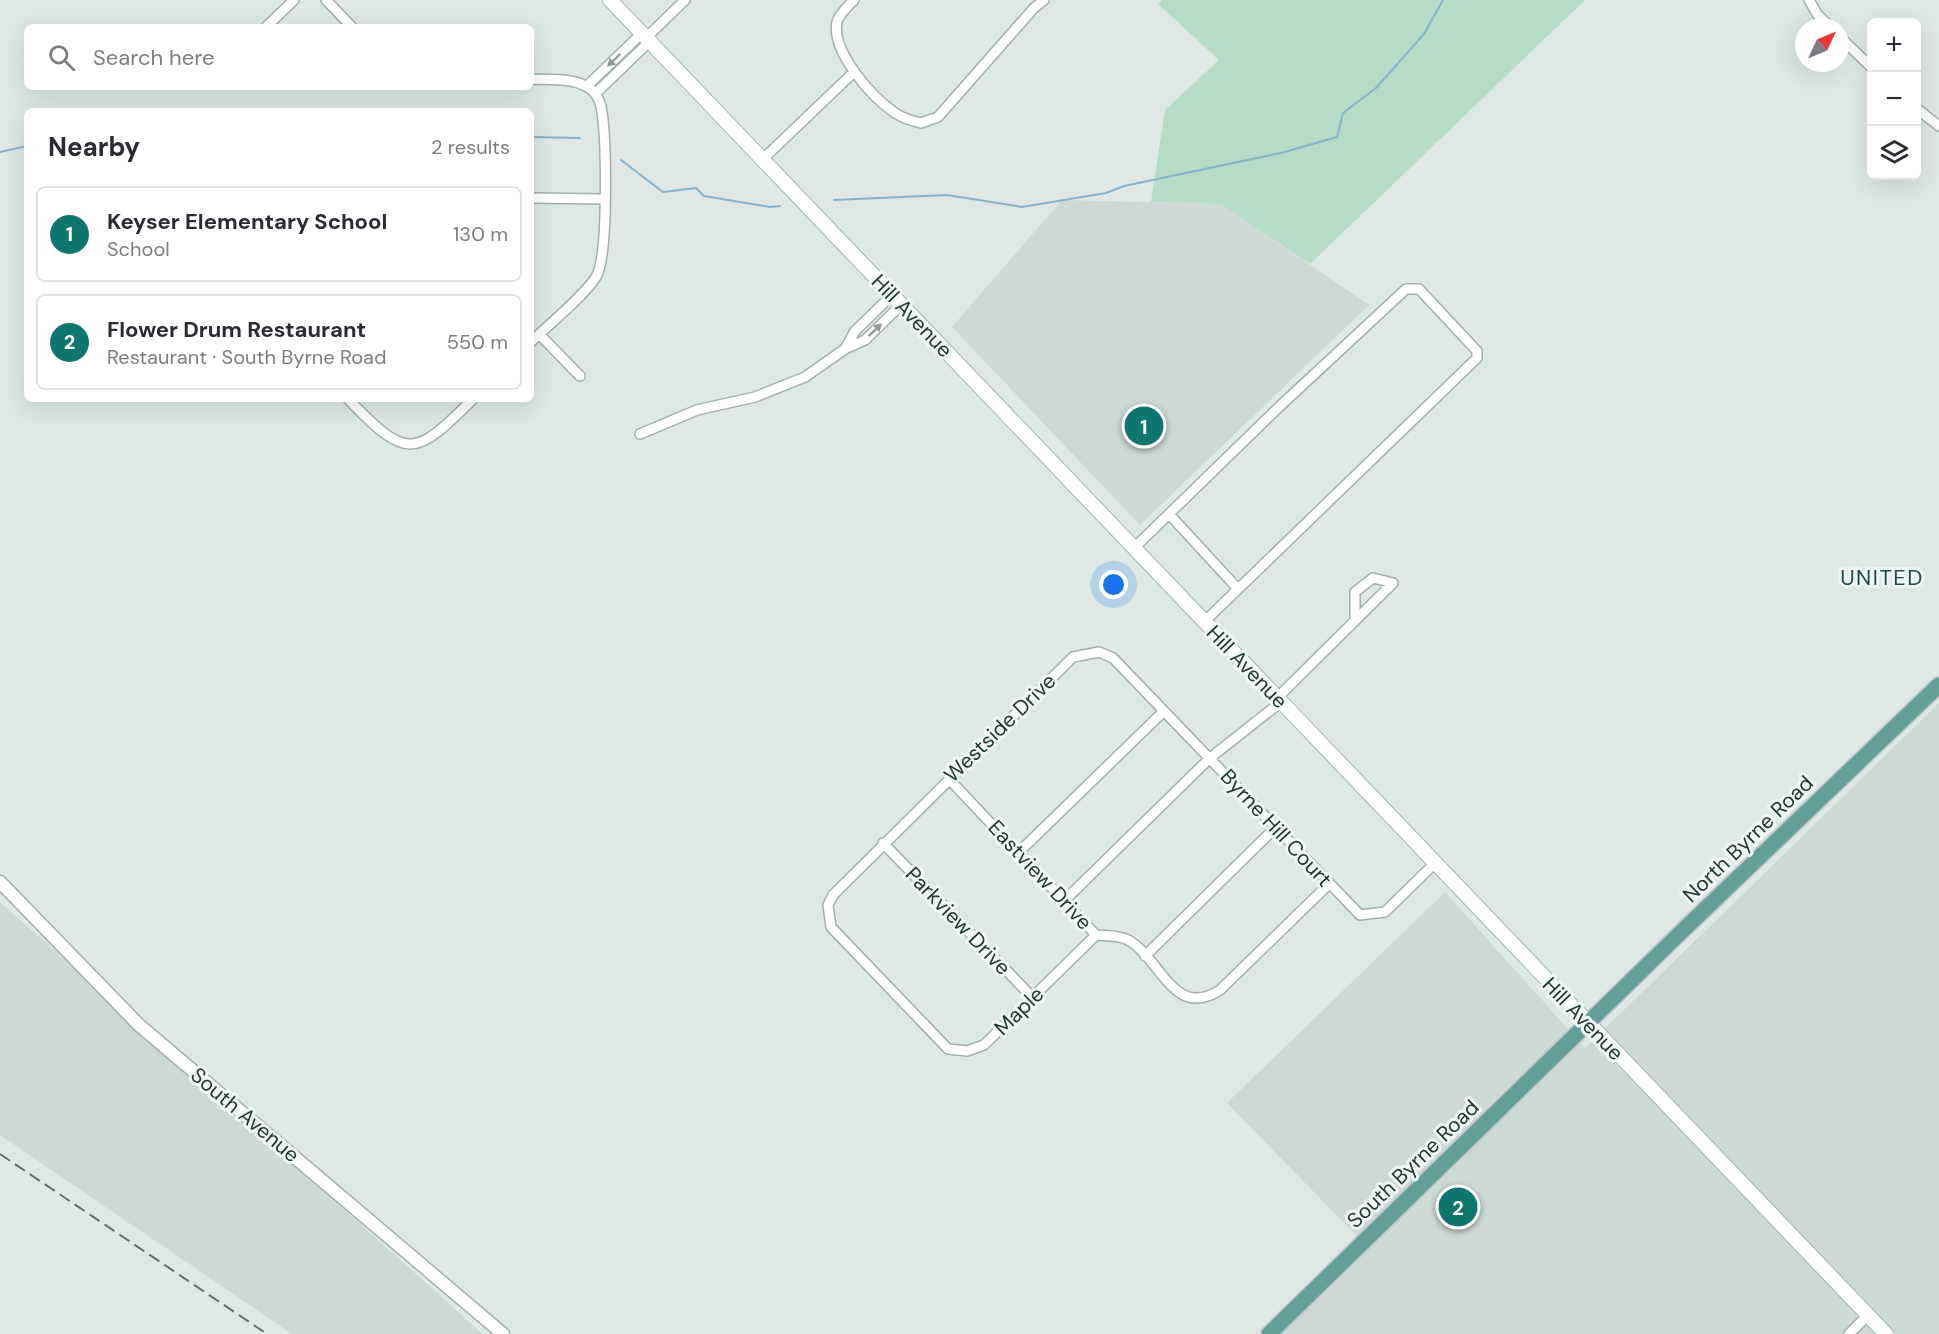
<!DOCTYPE html>
<html lang="en">
<head>
<meta charset="utf-8">
<style>
  :root { --surface:#fff; --page:#f7f7f7; --text:#2b2b33; --muted:#7c7c81; --line:#e1e1e2; --accent:#0f766e }
  body { margin:0; font-family:"DM Sans",sans-serif; background:var(--page); color:var(--text) }
  .controls { position:absolute; right:18px; top:18px; display:grid; overflow:hidden; border-radius:9px; box-shadow:0 6px 24px #0002 }
  .controls button { width:54px; height:54px; display:grid; place-items:center; padding:0; border:0; border-bottom:2px solid var(--line); background:var(--surface); color:var(--text); font:30px sans-serif }
  .compass { position:absolute; left:1795px; top:18px; width:54px; height:54px; border-radius:50%; background:var(--surface); box-shadow:0 6px 24px #0002; rotate:46deg }
  .you { position:absolute; left:1114px; top:585px; width:21px; height:21px; margin:-15px; border:4px solid #fff; border-radius:50%; background:#1a73e8; box-shadow:0 0 0 9px #1a73e833 }
  .badge { display:grid; place-items:center; width:39px; height:39px; border-radius:50%; background:var(--accent); color:#fff; font-size:20px; font-weight:700 }
  .pin { position:absolute; translate:-50% -50%; border:3px solid #fff; box-shadow:0 2px 6px #0006 }
  .list { margin:0; padding:0; list-style:none }
  h2 { display:flex; justify-content:space-between; align-items:center; height:78px; margin:0; padding:0 24px; font-size:26px }
  h2 small { font-size:20px; font-weight:400; color:var(--muted) }
  .list li { display:grid; grid-template-columns:39px 1fr auto; gap:18px; align-items:center; box-sizing:border-box; height:96px; margin:0 12px 12px; padding:0 12px; border:2px solid var(--line); border-radius:9px }
  .list b { display:block; font-size:22px; white-space:nowrap }
  .list p { margin:0; font-size:20px; white-space:nowrap; color:var(--muted) }
  .list em { font-size:20px; font-style:normal; color:var(--muted) }
  .icon { flex:none; width:33px; height:33px; fill:none; stroke:currentColor; stroke-width:2; stroke-linecap:round; stroke-linejoin:round }
  .map { position:relative; flex:none; width:1939px; height:1334px; overflow:hidden }
  .search { position:absolute; background:var(--surface); box-shadow:0 6px 24px #0002; left:24px; top:24px; width:510px; height:66px; display:flex; align-items:center; gap:15px; box-sizing:border-box; padding:0 21px; border-radius:9px; color:var(--muted); font-size:22px }
  .panel { position:absolute; background:var(--surface); box-shadow:0 6px 24px #0002; left:24px; top:108px; width:510px; height:294px; border-radius:9px }
  .map>svg:first-child { display:block }
  .built { fill:#ccd9d5 }
  .green { fill:#b6dbc7 }
  .lines { fill:none; stroke-linecap:round; stroke-linejoin:round }
  .stream { stroke:#85b5ce; stroke-width:2 }
  .minor-casing { stroke:#a1b0ae; stroke-width:12 }
  .tertiary-casing { stroke:#a1b0ae; stroke-width:15 }
  .secondary-casing { stroke:#9db5b1; stroke-width:16 }
  .primary-casing { stroke:#bcc3c3; stroke-width:18 }
  .minor { stroke:#fff; stroke-width:9 }
  .tertiary { stroke:#fff; stroke-width:12 }
  .secondary { stroke:#fff; stroke-width:14 }
  .primary { stroke:#629e9a; stroke-width:15 }
  .rail { stroke:#597472; stroke-width:2; stroke-dasharray:12 6; stroke-linecap:butt }
  .oneway { fill:#909c9a }
  .labels { text-anchor:middle; dominant-baseline:central; stroke-width:6; stroke-linejoin:round; paint-order:stroke }
  .street-label { font-size:21px; fill:#203836; stroke:#eef6f3 }
  .neighbourhood-label { font-size:22px; letter-spacing:1.5px; fill:#1c4a47; stroke:#eef6f3 }
</style>
</head>
<body>
<div class="map">
<svg width="1939" height="1334" viewBox="0 0 1939 1334">
  <rect width="100%" height="100%" fill="#dee9e6"/>
  <path class="built" d="M1062 200 1221 204 1369 305 1140 525 952 327Z
    M1939 703V1334H1275L1363 1242 1227 1103 1445 892 1585 1048Z
    M0 902 483 1334H292L0 1135Z"/>
  <path class="green" d="M1162 0H1585L1310 264 1221 204 1151 202 1165 110 1219 60 1158 4Z"/>
  <g class="lines">
    <path class="stream" d="M531 137 580 138
      M0 152 27 146
      M621 160 663 192 696 188 704 196 770 207 780 206
      M834 200 947 195 1022 207 1106 193 1124 186 1281 153 1337 137 1343 113 1376 88 1424 34 1443 0"/>
    <g class="minor-casing">
      <path id="minor" d="M326 0 352 27
        M854 0C848 6 839 14 837 22 831 52 872 97 895 113 903 118 912 121 921 123L938 117 1034 8 1044 0
        M1809 0 1817 14 1830 27
        M266 27 294 0
        M1840 37 1872 68
        M646 38 685 0
        M531 79C550 80 578 77 593 91 598 96 601 105 602 112 606 139 609 256 596 277 584 296 549 324 531 342
        M587 86 641 34
        M595 94 649 42
        M1916 108 1939 126
        M762 160 854 72
        M531 198 604 199
        M539 334 580 376
        M845 349 855 331 892 295
        M348 399C407 460 414 458 473 399
        M640 434 697 410 755 397 805 377 845 349 865 340 901 305
        M1169 514 1238 589
        M1134 548 1279 407 1406 289H1419L1477 351V358L1204 622
        M1277 698 1393 583 1373 578 1355 592V621
        M949 779 1096 935C1106 936 1119 935 1128 940 1162 959 1173 1020 1220 990L1329 884
        M883 843 1033 998
        M1019 852 1164 711
        M1065 900 1210 758 1281 702
        M1096 935 984 1045 967 1051 948 1049 831 927 828 905 833 895 1073 657 1099 652 1113 658 1360 915 1385 912 1435 863
        M1145 956 1275 828
        M1849 1334 1868 1315"/>
    </g>
    <g class="tertiary-casing">
      <path id="tertiary" d="M0 882 139 1025 503 1334"/>
    </g>
    <g class="secondary-casing">
      <path id="secondary" d="M610 0 1886 1334"/>
    </g>
    <g class="primary-casing">
      <path id="primary" d="M1269 1334 1676 937 1939 685"/>
    </g>
    <use href="#minor" class="minor"/>
    <use href="#tertiary" class="tertiary"/>
    <use href="#secondary" class="secondary"/>
    <use href="#primary" class="primary"/>
    <path class="rail" d="M0 1154 267 1334"/>
  </g>
  <defs><path id="oneway-solid" d="M-6-.8H1V-3.2L6.5 0L1 3.2V.8H-6Z" transform="scale(1.5)"/></defs>
  <g class="oneway">
    <use href="#oneway-solid" transform="translate(614 60) rotate(136)"/>
    <use href="#oneway-solid" transform="translate(875 330) rotate(-44)"/>
  </g>
  <g class="labels">
    <g class="street-label">
      <text transform="translate(912 316) rotate(46)">Hill Avenue</text>
      <text transform="translate(1247 667) rotate(46)">Hill Avenue</text>
      <text transform="translate(1000 728) rotate(-44)">Westside Drive</text>
      <text transform="translate(1276 828) rotate(47)">Byrne Hill Court</text>
      <text transform="translate(1748 839) rotate(-44)">North Byrne Road</text>
      <text transform="translate(1040 875) rotate(47)">Eastview Drive</text>
      <text transform="translate(958 921) rotate(46)">Parkview Drive</text>
      <text transform="translate(1019 1011) rotate(-44)">Maple</text>
      <text transform="translate(1583 1019) rotate(46)">Hill Avenue</text>
      <text transform="translate(245 1115) rotate(40)">South Avenue</text>
      <text transform="translate(1413 1164) rotate(-44)">South Byrne Road</text>
    </g>
    <g class="neighbourhood-label">
      <text x="1882" y="577">UNITED</text>
    </g>
  </g>
</svg>
<div class="controls">
<button>+</button>
<button>−</button>
<button><svg class="icon" aria-label="layers" viewBox="0 0 24 24"><path d="M12 4l9 5-9 5-9-5zM3 14l9 5 9-5"/></svg></button>
</div>
<svg class="compass" viewBox="-18 -18 36 36"><path d="M0-13l5 13h-10z" fill="#e53935"/><path d="M0 13l5-13h-10z" fill="#7c7c81"/></svg>
<div class="you"></div>
<div class="pin badge" style="left:1144px;top:426px">1</div>
<div class="pin badge" style="left:1458px;top:1207px">2</div>
<div class="search"><svg class="icon" aria-label="search" viewBox="0 0 24 24"><circle cx="10" cy="10" r="6"/><path d="M15 15l6 6"/></svg>Search here</div>
<section class="panel">
<h2>Nearby<small>2 results</small></h2>
<ul class="list">
<li><span class="badge">1</span><div><b>Keyser Elementary School</b><p>School</p></div><em>130 m</em></li>
<li><span class="badge">2</span><div><b>Flower Drum Restaurant</b><p>Restaurant · South Byrne Road</p></div><em>550 m</em></li>
</ul>
</section>
</div>
</body>
</html>
